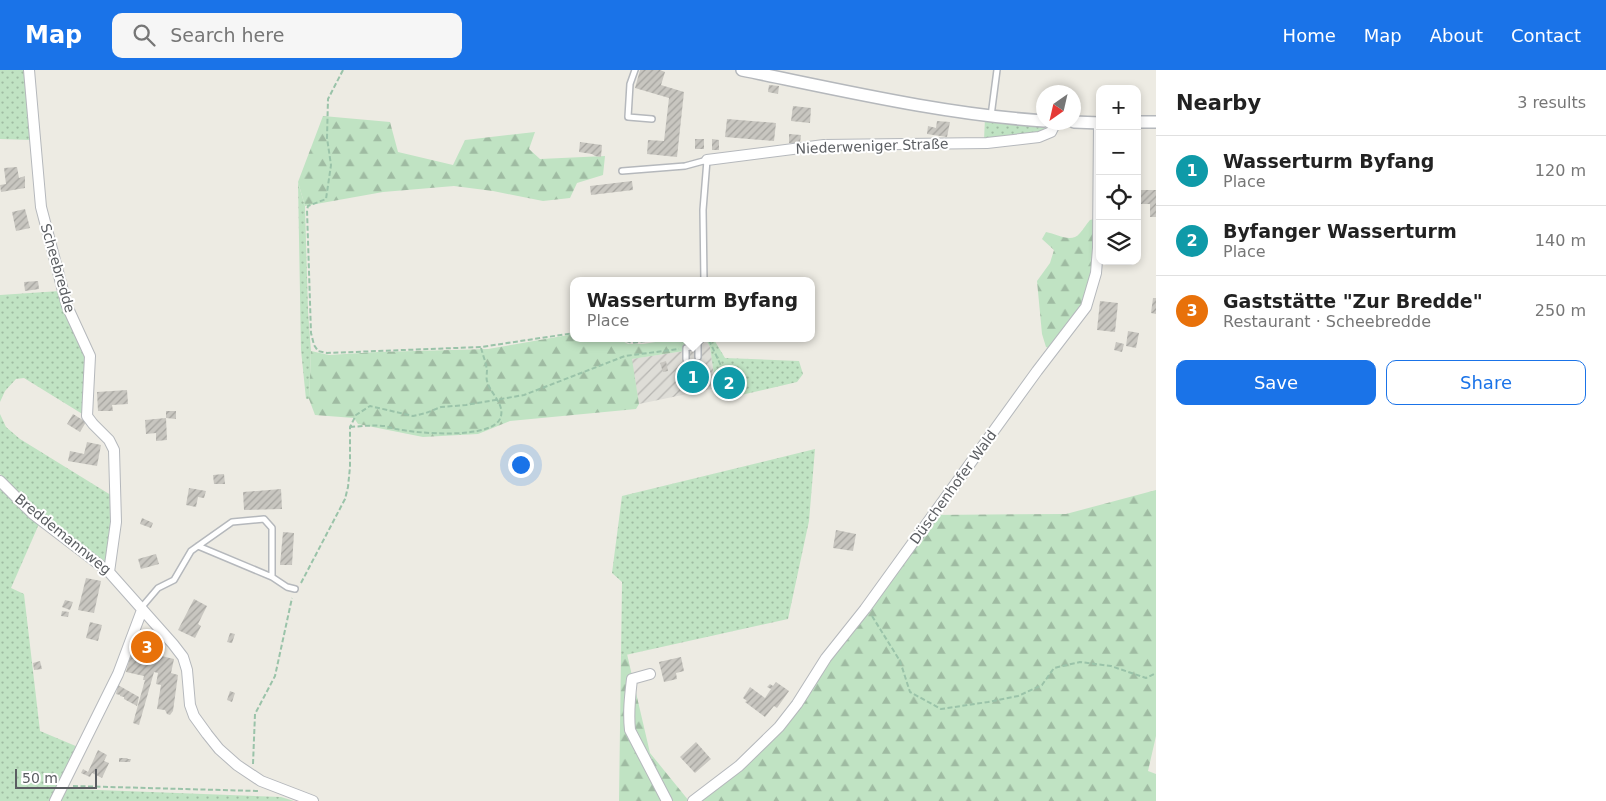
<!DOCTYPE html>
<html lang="en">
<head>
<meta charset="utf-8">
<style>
  :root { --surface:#fff; --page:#f6f6f6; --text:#222; --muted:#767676; --line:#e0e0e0; --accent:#1a73e8 }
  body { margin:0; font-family:"DejaVu Sans",sans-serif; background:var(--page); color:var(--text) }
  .controls { position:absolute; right:15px; top:15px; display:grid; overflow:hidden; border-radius:10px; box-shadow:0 2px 8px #0003 }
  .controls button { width:45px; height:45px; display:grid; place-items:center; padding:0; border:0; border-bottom:1px solid var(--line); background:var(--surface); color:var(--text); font:25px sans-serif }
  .compass { position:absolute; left:1036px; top:15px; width:45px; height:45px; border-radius:50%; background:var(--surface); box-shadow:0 2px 8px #0003; rotate:214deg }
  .scale { position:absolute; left:15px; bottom:12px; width:82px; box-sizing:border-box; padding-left:5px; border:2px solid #5b5e62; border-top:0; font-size:14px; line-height:18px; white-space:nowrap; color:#5b5e62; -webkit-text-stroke:4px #fff; paint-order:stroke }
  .you { position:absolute; left:520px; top:394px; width:18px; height:18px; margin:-12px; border:4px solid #fff; border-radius:50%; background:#1a73e8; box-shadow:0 0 0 8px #1a73e833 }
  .badge { display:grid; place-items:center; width:32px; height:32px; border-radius:50%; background:var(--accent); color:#fff; font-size:16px; font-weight:700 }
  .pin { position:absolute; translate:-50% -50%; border:2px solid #fff; box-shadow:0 1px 5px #0006 }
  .popup { position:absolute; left:570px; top:207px; width:245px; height:65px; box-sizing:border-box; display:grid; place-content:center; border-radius:10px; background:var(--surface); filter:drop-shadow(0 1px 4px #0005); font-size:16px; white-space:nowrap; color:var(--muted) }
  .popup b { font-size:19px; color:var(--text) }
  .popup::after { content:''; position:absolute; left:50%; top:100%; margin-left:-10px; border:10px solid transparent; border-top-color:var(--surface) }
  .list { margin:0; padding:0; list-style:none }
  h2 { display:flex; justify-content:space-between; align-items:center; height:65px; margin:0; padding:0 20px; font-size:21px }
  h2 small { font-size:16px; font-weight:400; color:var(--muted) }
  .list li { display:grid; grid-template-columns:32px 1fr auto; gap:15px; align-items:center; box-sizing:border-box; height:70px; padding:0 20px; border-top:1px solid var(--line) }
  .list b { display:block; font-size:19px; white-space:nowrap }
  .list p { margin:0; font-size:16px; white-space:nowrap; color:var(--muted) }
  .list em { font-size:16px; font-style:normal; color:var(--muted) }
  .actions { display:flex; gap:10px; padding:15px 20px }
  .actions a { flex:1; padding:11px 0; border:1px solid var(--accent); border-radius:10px; text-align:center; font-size:18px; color:var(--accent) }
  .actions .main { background:var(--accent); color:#fff }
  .icon { flex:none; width:28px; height:28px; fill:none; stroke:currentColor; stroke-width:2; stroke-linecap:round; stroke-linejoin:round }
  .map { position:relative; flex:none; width:1156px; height:731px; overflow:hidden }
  header { display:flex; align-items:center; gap:30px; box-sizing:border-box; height:70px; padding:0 25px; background:var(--accent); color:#fff }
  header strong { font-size:24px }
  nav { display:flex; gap:28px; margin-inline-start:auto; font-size:18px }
  .search { width:350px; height:45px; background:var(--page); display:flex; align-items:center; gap:12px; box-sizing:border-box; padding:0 18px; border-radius:10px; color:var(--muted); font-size:19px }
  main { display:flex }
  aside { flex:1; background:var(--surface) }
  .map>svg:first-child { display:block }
  .industrial { fill:url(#industrial-furrows) }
  .grass { fill:url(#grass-dots) }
  .forest { fill:url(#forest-firs) }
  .building { fill:url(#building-hatch) }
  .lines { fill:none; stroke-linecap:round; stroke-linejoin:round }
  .service-casing { stroke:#b5b8bc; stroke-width:8 }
  .minor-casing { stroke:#b5b8bc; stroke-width:12 }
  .tertiary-casing { stroke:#b5b8bc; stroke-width:14 }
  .path { stroke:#9ac3a9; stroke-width:2; stroke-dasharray:5 2.5; stroke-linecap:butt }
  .service { stroke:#fff; stroke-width:5 }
  .minor { stroke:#fff; stroke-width:10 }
  .tertiary { stroke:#fff; stroke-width:11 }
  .labels { text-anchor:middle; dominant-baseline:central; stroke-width:4; stroke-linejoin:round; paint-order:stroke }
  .street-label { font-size:14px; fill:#5b5e62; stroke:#fff }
</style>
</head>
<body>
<header>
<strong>Map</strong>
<div class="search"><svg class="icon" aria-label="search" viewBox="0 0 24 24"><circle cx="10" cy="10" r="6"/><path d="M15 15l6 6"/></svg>Search here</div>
<nav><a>Home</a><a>Map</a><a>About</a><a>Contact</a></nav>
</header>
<main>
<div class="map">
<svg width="1156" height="731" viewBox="0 0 1156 731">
  <defs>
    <pattern id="industrial-furrows" width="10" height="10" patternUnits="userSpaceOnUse" patternTransform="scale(1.25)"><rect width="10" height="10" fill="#deddd7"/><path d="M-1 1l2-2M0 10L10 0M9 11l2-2" fill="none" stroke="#b7b6b2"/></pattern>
    <pattern id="grass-dots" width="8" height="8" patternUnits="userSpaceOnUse" patternTransform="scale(1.25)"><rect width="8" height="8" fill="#c0e3c3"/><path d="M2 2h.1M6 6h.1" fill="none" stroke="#9fbba2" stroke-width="1.8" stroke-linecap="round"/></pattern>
    <pattern id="forest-firs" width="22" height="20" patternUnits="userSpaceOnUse" patternTransform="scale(1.25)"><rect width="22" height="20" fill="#c0e3c3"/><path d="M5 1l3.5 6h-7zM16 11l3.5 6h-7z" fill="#9fbba2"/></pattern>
    <pattern id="building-hatch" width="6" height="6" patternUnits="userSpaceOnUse" patternTransform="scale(1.25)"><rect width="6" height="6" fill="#c8c6c0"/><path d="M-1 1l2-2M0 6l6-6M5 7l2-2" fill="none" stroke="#a5a49f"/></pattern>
  </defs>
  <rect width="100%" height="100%" fill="#edebe3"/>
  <path class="industrial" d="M698 268H705L710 277 716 318 639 334 631 289 684 281 683 275 692 273Z"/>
  <path class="grass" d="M0 0H26L31 70 0 69Z
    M985 48 1044 55 1045 61 1041 64 984 70Z
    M298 112 305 136 308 241 311 281 309 329H306L301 280Z
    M60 221 88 290 84 345 24 308 16 309 5 321 0 332V225Z
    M705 268H713L725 288 799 291 803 304 797 312 741 325 716 318 710 277Z
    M0 344 6 357 20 369 114 427 108 494 46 450 0 404Z
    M815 379 809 451 788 549 621 586 622 512 612 503 622 426Z
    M0 416 39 454 11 518 24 524 40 661 78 677 60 717 72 719 281 727 294 731H0Z"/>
  <path class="forest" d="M323 46 390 52 398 82 453 95 465 70 535 62 529 79 540 89 605 86 603 105 577 113 570 128 543 131 493 121 454 116 383 122 305 136 298 112Z
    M1098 148 1088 229 1051 279 1046 277 1042 264 1037 211 1050 193 1054 180 1042 169 1046 162C1058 164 1071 174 1080 163 1084 159 1086 154 1090 150Z
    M574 264V268H617L628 274H643L680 268H698L692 273 683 275 684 281 632 289 639 334 636 339 510 351 478 364 423 367 358 354 354 348 315 345 309 329 311 281 329 285 378 282 488 279Z
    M1156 420V666L1148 701 1156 704V731H619L621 586 627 584 650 683 689 731 701 722 778 657 929 445 1066 444Z"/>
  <path class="building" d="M640 0H660L665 2 661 15 684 22 677 87 647 84 648 70 664 71 669 28 635 18Z
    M769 15 779 16 778 24 768 22Z
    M793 36 811 38 810 53 791 51Z
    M727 49 776 53 774 71 725 67Z
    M937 51 950 52 947 67 927 64 928 56 936 58Z
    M789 64 801 65 800 73H789Z
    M695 69H704V79H695Z
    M712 69 719 70V80H712Z
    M580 72 602 75 601 87 595 86 592 84 579 82Z
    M17 97 19 108 25 106V118L1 122 0 115 6 114 4 98Z
    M632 111 633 120 591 125 590 116Z
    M1137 120H1156V147H1150V134H1137Z
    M25 139 30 158 16 161 12 142Z
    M38 211 39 219 25 221 24 212Z
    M1153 228H1156V244L1151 243Z
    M1100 231 1118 233 1115 262 1097 260Z
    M1128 261 1139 263 1136 278 1126 276Z
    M1116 272 1124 274 1122 282 1114 280Z
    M666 291 668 301 663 302 660 293Z
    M678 307a15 15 0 1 1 30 0a15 15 0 1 1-30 0Z
    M127 320 128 334 112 335 113 341H98L97 322Z
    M166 341H176V349L166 348 167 370 156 371V363L146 364 145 350 166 348Z
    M73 344 86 352 80 362 67 354Z
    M87 372 101 375 97 396 68 391 70 381 84 384Z
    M224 404 225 414H214L213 405Z
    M189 418 206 421 204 428 198 427 196 437 186 435Z
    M281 419 282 439 244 440 243 422Z
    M142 448 153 453 151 458 140 454Z
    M836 460 856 464 853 481 833 478Z
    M283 462 294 463 292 495H280Z
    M156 484 159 494 141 499 138 489Z
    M86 508 101 511 94 543 78 540Z
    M194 529 207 536 198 554 201 556 195 568 178 560Z
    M65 530 73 532 70 540 62 537Z
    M62 541 69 542 68 547 61 546Z
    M90 552 102 555 98 571 86 568Z
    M230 563 235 564 232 573 227 572Z
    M132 579 174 589 171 603 178 605 173 641 170 645 167 644 165 640 157 639 161 615 156 614 158 603 154 602 139 655 133 653 145 610H143L144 606 126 602Z
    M681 587 684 601 676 603 677 609 664 612 659 592Z
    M40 591 42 599 34 600 33 593Z
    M776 612 789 621 777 638 774 636 765 647 745 632 747 631 743 628 750 617 765 628 771 619 767 617 770 614 773 616Z
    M118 615 139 627 137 636 124 629V627L120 626V625L116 624Z
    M230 621 235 623 232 632 227 630Z
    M696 672 711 689 695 703 680 687Z
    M98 680 107 685 104 691 109 693 102 708 92 703 90 707 81 703 83 699 88 702Z
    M119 688H128L127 689H131L130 692H119Z"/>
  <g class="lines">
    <g class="service-casing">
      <path id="service" d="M635 0 630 14 628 47 652 49
        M991 46 997 0
        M622 101 685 96 707 90 703 140 704 211
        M698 287V274
        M686 289V278L695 276 702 268
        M272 507 287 517 295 519
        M141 538 158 518 174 510 191 481 198 476 232 452 264 449 272 458V507L198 476"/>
    </g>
    <g class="minor-casing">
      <path id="minor" d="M29 0 41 137 67 236 90 286 87 346 93 354 109 370 114 380 116 452 109 502
        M707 90 824 75 987 73 1039 67 1051 62 1056 52
        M0 411 33 444 109 502 173 574 183 587 187 600 190 635 194 646 207 664 219 679 237 695 261 711 313 731
        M650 604 632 609C630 626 628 642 630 660L667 731
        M55 731 118 604 142 540
        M693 731 739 696 779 657 797 634 826 588 865 539 1037 301 1086 237 1096 203 1098 178 1099 53"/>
    </g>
    <g class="tertiary-casing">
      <path id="tertiary" d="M742 0C841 20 942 44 1044 51
        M1074 52 1100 53
        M1137 52H1156"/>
    </g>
    <path class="path" d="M343 0 328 29 327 68 331 95 326 129 308 136 307 140 311 263 314 275 318 281 327 283 481 277 574 263
      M619 268 632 273 668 268
      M709 270 729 313
      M350 357C362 356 373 355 385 356 389 357 392 358 396 359 414 363 496 371 501 346 504 333 490 323 487 311 486 308 487 303 487 300 486 293 483 285 481 278
      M301 513 345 429 348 417 350 397V357L356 345 370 336 413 346 426 343 441 337 466 335 524 325 625 286 679 279
      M872 546 900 591 910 622 941 639 988 632 1018 626 1042 615 1054 598 1080 592 1111 596 1146 608 1156 603
      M253 694 255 644 275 606 292 528
      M73 716 258 721"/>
    <use href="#service" class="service"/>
    <use href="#minor" class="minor"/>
    <use href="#tertiary" class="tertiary"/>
  </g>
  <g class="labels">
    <g class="street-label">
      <text transform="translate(872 76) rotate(-2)">Niederweniger Straße</text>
      <text transform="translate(58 198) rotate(74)">Scheebredde</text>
      <text transform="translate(953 417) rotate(-54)">Düschenhofer Wald</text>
      <text transform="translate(63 464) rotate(39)">Breddemannweg</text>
    </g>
  </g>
</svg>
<div class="controls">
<button>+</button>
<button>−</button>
<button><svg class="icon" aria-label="locate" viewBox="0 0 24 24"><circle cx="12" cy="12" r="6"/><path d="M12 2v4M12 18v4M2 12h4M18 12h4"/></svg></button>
<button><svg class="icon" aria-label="layers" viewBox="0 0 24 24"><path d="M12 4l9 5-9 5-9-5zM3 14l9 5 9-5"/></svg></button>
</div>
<svg class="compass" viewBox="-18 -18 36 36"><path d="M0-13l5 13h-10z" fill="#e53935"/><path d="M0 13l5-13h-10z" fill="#767676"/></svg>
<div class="scale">50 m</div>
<div class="you"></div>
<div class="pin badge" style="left:693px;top:307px;background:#0f9aa8">1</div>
<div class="popup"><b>Wasserturm Byfang</b>Place</div>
<div class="pin badge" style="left:729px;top:313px;background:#0f9aa8">2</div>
<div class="pin badge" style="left:147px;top:577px;background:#e8710a">3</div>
</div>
<aside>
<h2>Nearby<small>3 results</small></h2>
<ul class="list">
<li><span class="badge" style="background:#0f9aa8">1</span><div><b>Wasserturm Byfang</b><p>Place</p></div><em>120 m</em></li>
<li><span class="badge" style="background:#0f9aa8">2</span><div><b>Byfanger Wasserturm</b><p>Place</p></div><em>140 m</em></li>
<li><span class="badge" style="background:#e8710a">3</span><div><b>Gaststätte &quot;Zur Bredde&quot;</b><p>Restaurant · Scheebredde</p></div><em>250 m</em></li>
</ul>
<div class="actions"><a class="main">Save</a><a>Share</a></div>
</aside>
</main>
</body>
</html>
